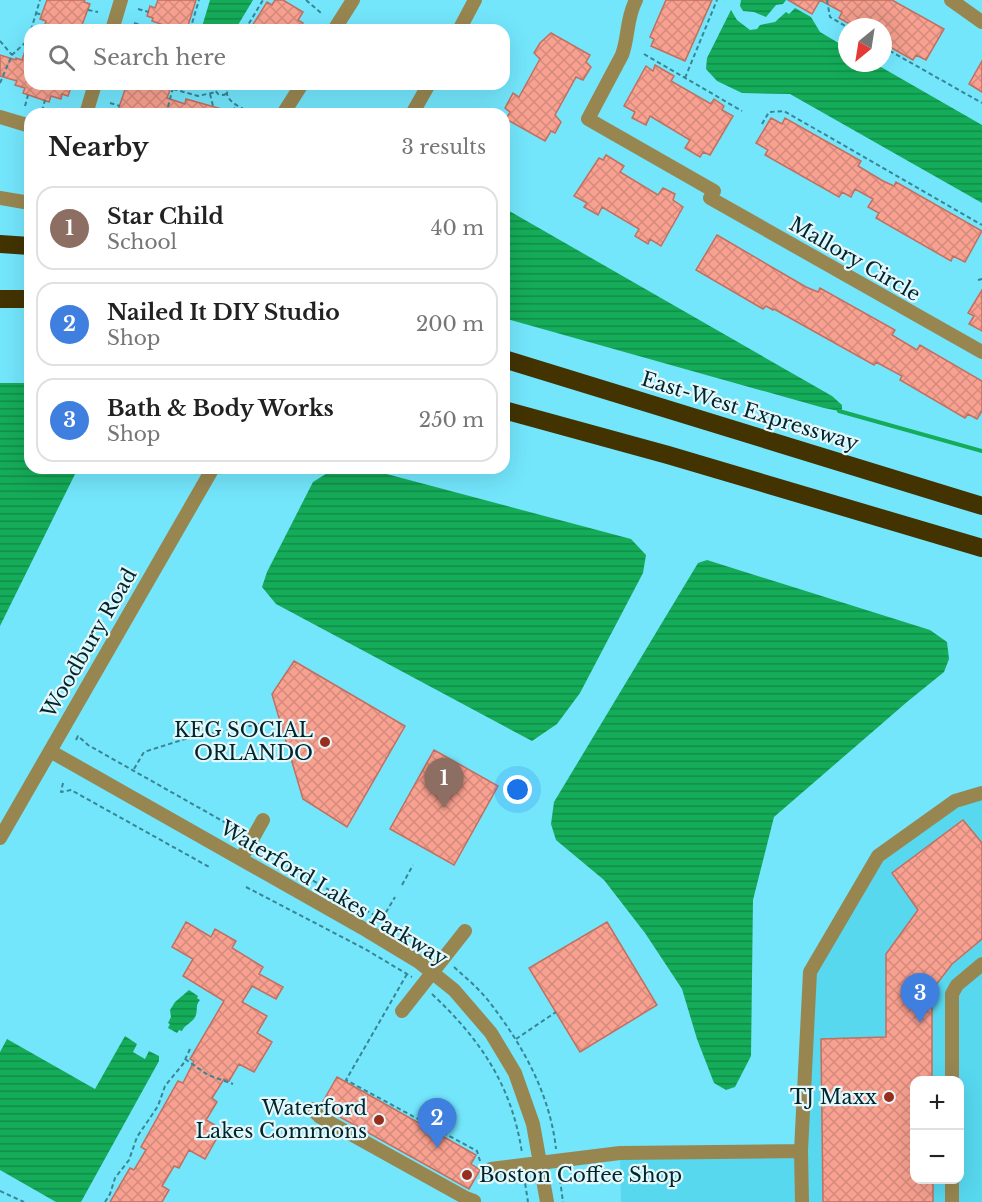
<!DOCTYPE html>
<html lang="en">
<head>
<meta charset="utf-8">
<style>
  :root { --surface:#fff; --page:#f2f2f2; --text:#222; --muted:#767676; --line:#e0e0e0; --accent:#7c3aed }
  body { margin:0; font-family:"Libre Baskerville",serif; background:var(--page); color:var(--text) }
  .controls { position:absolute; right:18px; bottom:18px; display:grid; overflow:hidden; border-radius:12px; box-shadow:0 6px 24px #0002 }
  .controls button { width:54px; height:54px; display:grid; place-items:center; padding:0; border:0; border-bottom:2px solid var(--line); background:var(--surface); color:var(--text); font:30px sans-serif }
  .compass { position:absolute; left:838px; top:18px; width:54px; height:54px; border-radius:50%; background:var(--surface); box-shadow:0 6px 24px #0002; rotate:210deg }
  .you { position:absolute; left:518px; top:790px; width:21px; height:21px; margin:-15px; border:4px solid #fff; border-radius:50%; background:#1a73e8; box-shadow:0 0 0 9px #1a73e833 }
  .badge { display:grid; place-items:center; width:39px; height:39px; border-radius:50%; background:var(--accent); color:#fff; font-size:20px; font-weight:700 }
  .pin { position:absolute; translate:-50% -50px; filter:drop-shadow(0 2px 3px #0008) }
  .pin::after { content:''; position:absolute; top:32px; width:21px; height:18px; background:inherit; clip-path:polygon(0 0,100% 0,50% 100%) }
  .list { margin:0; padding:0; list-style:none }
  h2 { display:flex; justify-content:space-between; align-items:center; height:78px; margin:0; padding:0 24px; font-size:26px }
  h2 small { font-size:20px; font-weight:400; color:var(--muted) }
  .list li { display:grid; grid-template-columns:39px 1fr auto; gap:18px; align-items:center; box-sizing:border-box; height:84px; margin:0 12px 12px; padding:0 12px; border:2px solid var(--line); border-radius:18px }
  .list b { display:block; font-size:22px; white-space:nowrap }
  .list p { margin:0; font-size:20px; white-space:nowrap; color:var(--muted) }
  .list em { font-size:20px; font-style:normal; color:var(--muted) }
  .icon { flex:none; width:33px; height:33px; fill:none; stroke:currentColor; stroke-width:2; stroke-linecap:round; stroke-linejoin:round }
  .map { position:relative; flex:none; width:982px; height:1202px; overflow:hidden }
  .search { position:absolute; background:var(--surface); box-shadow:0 6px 24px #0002; left:24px; top:24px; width:486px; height:66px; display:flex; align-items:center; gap:15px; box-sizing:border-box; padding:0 21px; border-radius:18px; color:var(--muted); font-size:22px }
  .panel { position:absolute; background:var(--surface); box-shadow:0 6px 24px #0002; left:24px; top:108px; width:486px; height:366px; border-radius:18px }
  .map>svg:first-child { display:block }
  .built { fill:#57d8ef; fill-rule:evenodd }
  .water { fill:url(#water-rules) }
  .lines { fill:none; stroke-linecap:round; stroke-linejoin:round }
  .stream { stroke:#15ac59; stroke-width:4 }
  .building { fill:url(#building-cross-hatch); stroke:#c16f5f; stroke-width:1.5 }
  .path { stroke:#398594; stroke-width:2; stroke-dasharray:4.5 3; stroke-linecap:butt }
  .minor { stroke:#988651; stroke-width:14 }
  .highway { stroke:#423300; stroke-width:18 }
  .poi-dot { fill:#982f1e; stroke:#e4f8fc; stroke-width:2 }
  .labels { text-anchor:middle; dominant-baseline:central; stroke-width:4.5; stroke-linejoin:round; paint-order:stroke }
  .street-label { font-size:20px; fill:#00252c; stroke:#e4f8fc }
  .poi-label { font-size:20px; fill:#00252c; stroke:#e4f8fc; text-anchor:end }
</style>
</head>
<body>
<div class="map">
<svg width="982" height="1202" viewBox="0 0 982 1202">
  <defs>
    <pattern id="water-rules" width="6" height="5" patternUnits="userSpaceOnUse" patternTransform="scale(1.5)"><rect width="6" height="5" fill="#15ac59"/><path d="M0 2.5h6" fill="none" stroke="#118c4a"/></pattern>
    <pattern id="building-cross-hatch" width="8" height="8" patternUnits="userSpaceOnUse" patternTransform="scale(1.5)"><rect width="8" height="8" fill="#f9a190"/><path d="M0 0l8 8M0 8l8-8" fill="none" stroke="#d48a7c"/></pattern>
  </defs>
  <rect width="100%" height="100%" fill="#73e6fc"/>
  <path class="built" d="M982 793V1202H621L620 1153 801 1151 810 972 878 856 955 801ZM914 1080H960V1180H914Z"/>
  <path class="water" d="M210 0H253L235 30H201Z
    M741 0H786L783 4 776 5 766 17 754 12 743 11 740 6Z
    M795 8 811 17 820 32 847 48V63H874L982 125V203L790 94 742 93 717 81 706 69 707 58 731 10 737 20 750 30 757 29 760 25 775 22 786 12 789 14Z
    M504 208 832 396 842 405V409L839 411 824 408 504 318Z
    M0 383H30V468H78L0 626Z
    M342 468H364L631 539 646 555 643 573 580 693 557 724 532 741 276 604 262 587 267 572 313 482 332 470Z
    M707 560 930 630 947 642 949 659 944 672 907 702 774 817 753 900 751 1056 735 1087 726 1090 714 1083 697 1039 682 989 645 933 604 880 556 840 551 824 554 802 698 563Z
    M189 990 198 996 197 998 200 1000C195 1006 198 1008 196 1015 193 1023 185 1024 182 1031L179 1030 177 1033 168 1028 170 1024 168 1023 171 1017 170 1010 175 1002Z
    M125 1036 137 1044 133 1052 145 1059 149 1051 159 1056V1061L81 1202H56L0 1170V1052L7 1039 95 1089Z"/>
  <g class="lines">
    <path class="stream" d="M839 411 982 451"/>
  </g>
  <path class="building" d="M47 0H85L84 2 90 4 80 30H43L46 21 40 19Z
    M158 0H196L187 29 182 27 181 30H178L152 21 153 18 147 16 150 6 155 8Z
    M275 0H283L303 12 298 20 303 23 298 30H260L252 26 267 2 272 5Z
    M666 0H712L685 61 651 46 654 39 650 37Z
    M788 0H820L812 14Z
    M820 0H892L944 29 926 60 916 55 913 60 883 43V27H855L839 18 842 12Z
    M551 33 590 55 586 62 591 67 583 80 576 77 555 115 561 122 555 133 551 131 545 141 506 119 510 112 505 108 513 93 519 97 540 59 534 53 540 43Z
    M28 42H30V84H72L68 96 62 94 61 99 51 96 49 102 23 93 25 88 15 85 17 81 0 76V55L16 60V58L22 60Z
    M982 61V92L969 84Z
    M655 65 674 76 671 81 711 104 714 99 724 106 722 110 733 116 710 155 703 152 700 157 685 148 690 140 650 116 646 125 632 118 635 112 624 106 646 66 653 71Z
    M127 84H165L164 88 170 90 167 98 185 104 186 99 229 111V114H124V112L118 110Z
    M771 118 782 124 785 118 861 161 858 166 883 181 894 186 896 182 982 231 965 262 953 256 951 261 876 218 879 213 868 207 873 199 855 189 851 197 842 192 839 197 765 155 768 150 756 143Z
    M606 155 624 166 620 172 658 195 663 188 675 194 673 200 683 207 661 246 650 239 648 244 635 236 639 229 602 207 598 215 584 207 587 203 574 196 599 158 603 160Z
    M717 235 806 287 818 292 820 288 895 330 892 335 917 350 920 345 982 381V411L977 419 968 414 965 418 900 380 902 376 876 362 874 365 774 309 773 310 766 306 763 309 696 270Z
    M982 290V331L969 324 974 316 968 313Z
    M294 661 405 726 347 827 303 799 272 694Z
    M434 750 498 786 454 865 390 829Z
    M963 820 982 843V939L952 964 932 990V1080H915V1179H933V1202H823L821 1039 886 1037V954L918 910 892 873Z
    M186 922 211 937 215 929 236 941 232 948 263 967 259 974 283 987 276 999 252 986 242 1002 267 1016 257 1033 272 1042 254 1072 239 1064 229 1081 224 1079 212 1098 217 1102 206 1120 222 1129 205 1159 189 1150 179 1168 174 1166 162 1186 169 1190 162 1202H110L130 1168 134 1170 146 1150 141 1147 178 1081 183 1083 194 1061 190 1059 224 1001 183 976 193 959 172 947Z
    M607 922 657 1005 580 1052 529 968Z
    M337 1077 476 1155 471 1164 480 1170 469 1189 322 1107 321 1105Z"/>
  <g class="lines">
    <path class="path" d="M306 0 321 13
      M827 0 830 17 847 27
      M138 9 149 12
      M88 10 98 12
      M36 13 42 15
      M134 23 161 30
      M301 26 306 30
      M81 27 92 30
      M31 30 40 0
      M190 30 199 0
      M245 30 263 0
      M0 41 12 55
      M883 47 982 103
      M644 54 742 111
      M685 78 717 0
      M0 83 12 55 28 40 30 33
      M216 84 215 90 218 94 224 95 227 93
      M227 84C228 87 227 91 227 94 229 104 247 111 256 114
      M267 84 275 88
      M173 89 198 96 216 92
      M210 94 213 106
      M110 103 120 106
      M25 106 28 95
      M42 111 45 100
      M232 111 237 105
      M166 114 174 84
      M762 124 769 112 784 111 982 225
      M978 280 982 279
      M76 740 78 736 88 745 242 832
      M134 769 144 752 185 739 279 720
      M63 783 61 792 71 790 211 868
      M262 849C317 887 378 913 432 951
      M402 885 413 865
      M246 887 365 949 412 977
      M382 919 395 897
      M454 967C465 977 477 987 487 999 521 1042 550 1093 556 1149
      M407 974 346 1080 477 1151 480 1161
      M432 994C481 1040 512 1086 522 1153
      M516 1039 556 1012
      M185 1059 208 1075 233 1084
      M559 1172 563 1202
      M524 1176 528 1202
      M0 1191 24 1202
      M105 1202 110 1194 115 1178 129 1160 137 1137 158 1106 165 1086 183 1064 190 1049"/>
    <path class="minor" d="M636 0C626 19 629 36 622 55L588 119 714 191
      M951 0 982 22
      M112 30 121 0
      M334 30 353 0
      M459 30 475 0
      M86 114 95 84
      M283 114 302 84
      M412 114 429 84
      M0 117 30 126
      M0 198 30 203
      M710 198 982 352
      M50 751 366 930 419 962 454 990 491 1033 515 1073 533 1124 547 1202
      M0 838 213 468
      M241 859 263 820
      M402 1011 465 931
      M952 1080V994L957 985 982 964
      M312 1109 320 1117 466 1198 474 1201
      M491 1169 620 1153 801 1151
      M952 1180V1202
      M802 1202 801 1151 810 972 878 856 955 801 982 793"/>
    <path class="highway" d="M0 244 30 246
      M0 299H30
      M504 359 982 506
      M504 410 668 455 982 548"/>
  </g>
  <g class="poi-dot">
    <circle cx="325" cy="742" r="6"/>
    <circle cx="889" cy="1097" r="6"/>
    <circle cx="379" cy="1120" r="6"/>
    <circle cx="467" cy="1175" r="6"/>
  </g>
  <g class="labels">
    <g class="street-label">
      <text transform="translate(855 259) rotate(30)">Mallory Circle</text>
      <text transform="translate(750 411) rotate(17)">East-West Expressway</text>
      <text transform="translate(89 643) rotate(-60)">Woodbury Road</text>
      <text transform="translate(334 893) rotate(31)">Waterford Lakes Parkway</text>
    </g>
    <g class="poi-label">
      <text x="313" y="730">KEG SOCIAL<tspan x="313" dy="23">ORLANDO</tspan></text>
      <text x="877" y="1097">TJ Maxx</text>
      <text x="367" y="1108">Waterford<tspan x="367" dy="23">Lakes Commons</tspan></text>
      <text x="479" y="1175" text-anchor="start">Boston Coffee Shop</text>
    </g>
  </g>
</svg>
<div class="controls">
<button>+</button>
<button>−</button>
</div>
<svg class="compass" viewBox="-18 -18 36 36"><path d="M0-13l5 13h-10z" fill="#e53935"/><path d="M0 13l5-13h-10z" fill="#767676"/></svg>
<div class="you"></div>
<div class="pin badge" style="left:444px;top:808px;background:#8d6e63">1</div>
<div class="pin badge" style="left:437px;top:1148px;background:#3f7fe0">2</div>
<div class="pin badge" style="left:920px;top:1023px;background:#3f7fe0">3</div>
<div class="search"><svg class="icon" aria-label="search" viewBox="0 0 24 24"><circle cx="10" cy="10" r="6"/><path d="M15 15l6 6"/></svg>Search here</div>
<section class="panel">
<h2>Nearby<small>3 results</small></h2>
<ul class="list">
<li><span class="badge" style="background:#8d6e63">1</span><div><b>Star Child</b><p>School</p></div><em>40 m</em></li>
<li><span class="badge" style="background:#3f7fe0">2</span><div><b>Nailed It DIY Studio</b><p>Shop</p></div><em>200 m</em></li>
<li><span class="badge" style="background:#3f7fe0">3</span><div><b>Bath &amp; Body Works</b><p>Shop</p></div><em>250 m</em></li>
</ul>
</section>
</div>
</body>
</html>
